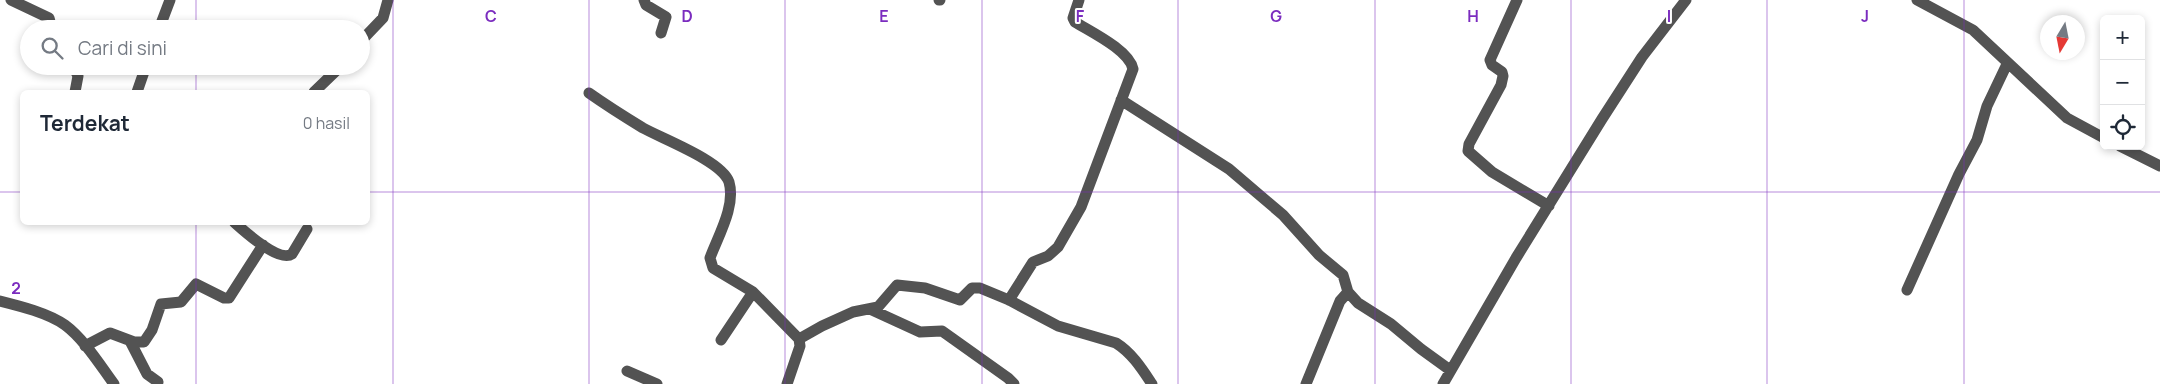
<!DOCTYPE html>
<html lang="id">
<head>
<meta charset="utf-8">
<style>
  :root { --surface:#fff; --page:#f2f2f3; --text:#1f2937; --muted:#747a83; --line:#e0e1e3 }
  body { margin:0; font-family:Manrope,sans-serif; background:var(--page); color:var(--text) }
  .controls { position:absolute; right:15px; top:15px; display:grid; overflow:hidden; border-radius:8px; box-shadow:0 2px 8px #0003 }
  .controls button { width:45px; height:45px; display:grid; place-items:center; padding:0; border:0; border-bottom:1px solid var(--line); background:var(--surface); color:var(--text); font:25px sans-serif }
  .compass { position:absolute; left:2040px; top:15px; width:45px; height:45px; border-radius:50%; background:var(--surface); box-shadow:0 2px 8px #0003; rotate:190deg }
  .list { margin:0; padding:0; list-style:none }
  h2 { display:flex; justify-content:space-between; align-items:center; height:65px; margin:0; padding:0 20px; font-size:21px }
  h2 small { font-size:16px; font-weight:400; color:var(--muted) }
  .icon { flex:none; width:28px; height:28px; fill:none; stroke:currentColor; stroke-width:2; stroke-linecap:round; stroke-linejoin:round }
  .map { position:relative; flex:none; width:2160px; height:384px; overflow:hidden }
  .search { position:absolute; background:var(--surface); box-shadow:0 2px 8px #0003; left:20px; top:20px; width:350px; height:55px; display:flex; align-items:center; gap:12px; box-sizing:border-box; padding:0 18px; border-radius:28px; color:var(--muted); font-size:19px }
  .panel { position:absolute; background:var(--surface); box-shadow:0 2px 8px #0003; left:20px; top:90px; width:350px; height:135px; border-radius:8px }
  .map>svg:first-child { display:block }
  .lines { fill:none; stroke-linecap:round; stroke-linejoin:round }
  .minor { stroke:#535353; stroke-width:11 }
  .grid { fill:none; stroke:#7b2cbf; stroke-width:1; stroke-opacity:0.55 }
  .grid-label { font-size:16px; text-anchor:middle; font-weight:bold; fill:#7b2cbf; stroke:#fff; stroke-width:4; stroke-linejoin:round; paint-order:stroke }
</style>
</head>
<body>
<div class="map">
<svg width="2160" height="384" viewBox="0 0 2160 384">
  <rect width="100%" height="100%" fill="#fff"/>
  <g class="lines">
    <path class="minor" d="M11 0 49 18 52 29
      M644 0 646 5 666 17 661 33
      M939 0H940
      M1517 0 1490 60 1492 65 1502 72 1503 76 1501 85 1469 144 1468 151 1492 172 1549 206
      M1917 0 1973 30 2067 118 2104 138
      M159 29 170 0
      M361 41 383 18 388 0
      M73 66 78 76 75 92
      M137 92 146 66
      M314 92 341 66
      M589 93C606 105 625 117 643 128 663 139 722 161 729 182 736 206 718 236 710 258L713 268 753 292 799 339 800 346 787 384
      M1121 100 1229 169 1283 215 1319 255 1343 275 1348 292 1358 303 1391 324 1421 349 1450 370
      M2120 146 2160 166
      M234 222C244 231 279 263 292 254L307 229
      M1907 290 1959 174 1977 140 1987 106 2007 64
      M1009 300 1033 262 1048 256 1058 247 1081 207 1133 69C1129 50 1091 32 1075 22L1073 18 1079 0
      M0 301C20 306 48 313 65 325 84 339 100 365 114 384
      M872 310 920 332 942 331 1008 378 1014 384
      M799 339 822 326 853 312 878 307 897 285 925 288 960 300 972 288H980L1009 300 1058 326 1116 343C1132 353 1142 369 1152 384
      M721 340 753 292
      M130 341 147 374 158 382
      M85 346 110 333 134 342H144L152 330 161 304 181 302 196 284 224 298H229L263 245
      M627 371 657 384
      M1306 384 1340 301 1348 292
      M1443 384 1516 258 1602 119 1642 57 1686 0"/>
  </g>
  <path class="grid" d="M196 0V29M393 0V384M589 0V384M785 0V384M982 0V384M1178 0V384M1375 0V384M1571 0V384M1767 0V384M1964 0V384M196 66V92M0 192H22M368 192H2160M196 222V384"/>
  <g class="grid-label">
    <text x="491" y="22">C</text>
    <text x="687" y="22">D</text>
    <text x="884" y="22">E</text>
    <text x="1080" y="22">F</text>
    <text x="1276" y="22">G</text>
    <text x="1473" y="22">H</text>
    <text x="1669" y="22">I</text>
    <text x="1865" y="22">J</text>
    <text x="16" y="294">2</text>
  </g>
</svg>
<div class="controls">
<button>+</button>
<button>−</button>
<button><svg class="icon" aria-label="locate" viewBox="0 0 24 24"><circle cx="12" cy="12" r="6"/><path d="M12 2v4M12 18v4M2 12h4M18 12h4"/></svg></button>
</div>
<svg class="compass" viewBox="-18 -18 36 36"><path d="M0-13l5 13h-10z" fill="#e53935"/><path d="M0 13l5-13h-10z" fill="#747a83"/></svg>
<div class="search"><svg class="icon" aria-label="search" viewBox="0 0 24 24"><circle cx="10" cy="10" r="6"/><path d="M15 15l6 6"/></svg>Cari di sini</div>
<section class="panel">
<h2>Terdekat<small>0 hasil</small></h2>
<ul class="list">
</ul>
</section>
</div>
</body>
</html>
